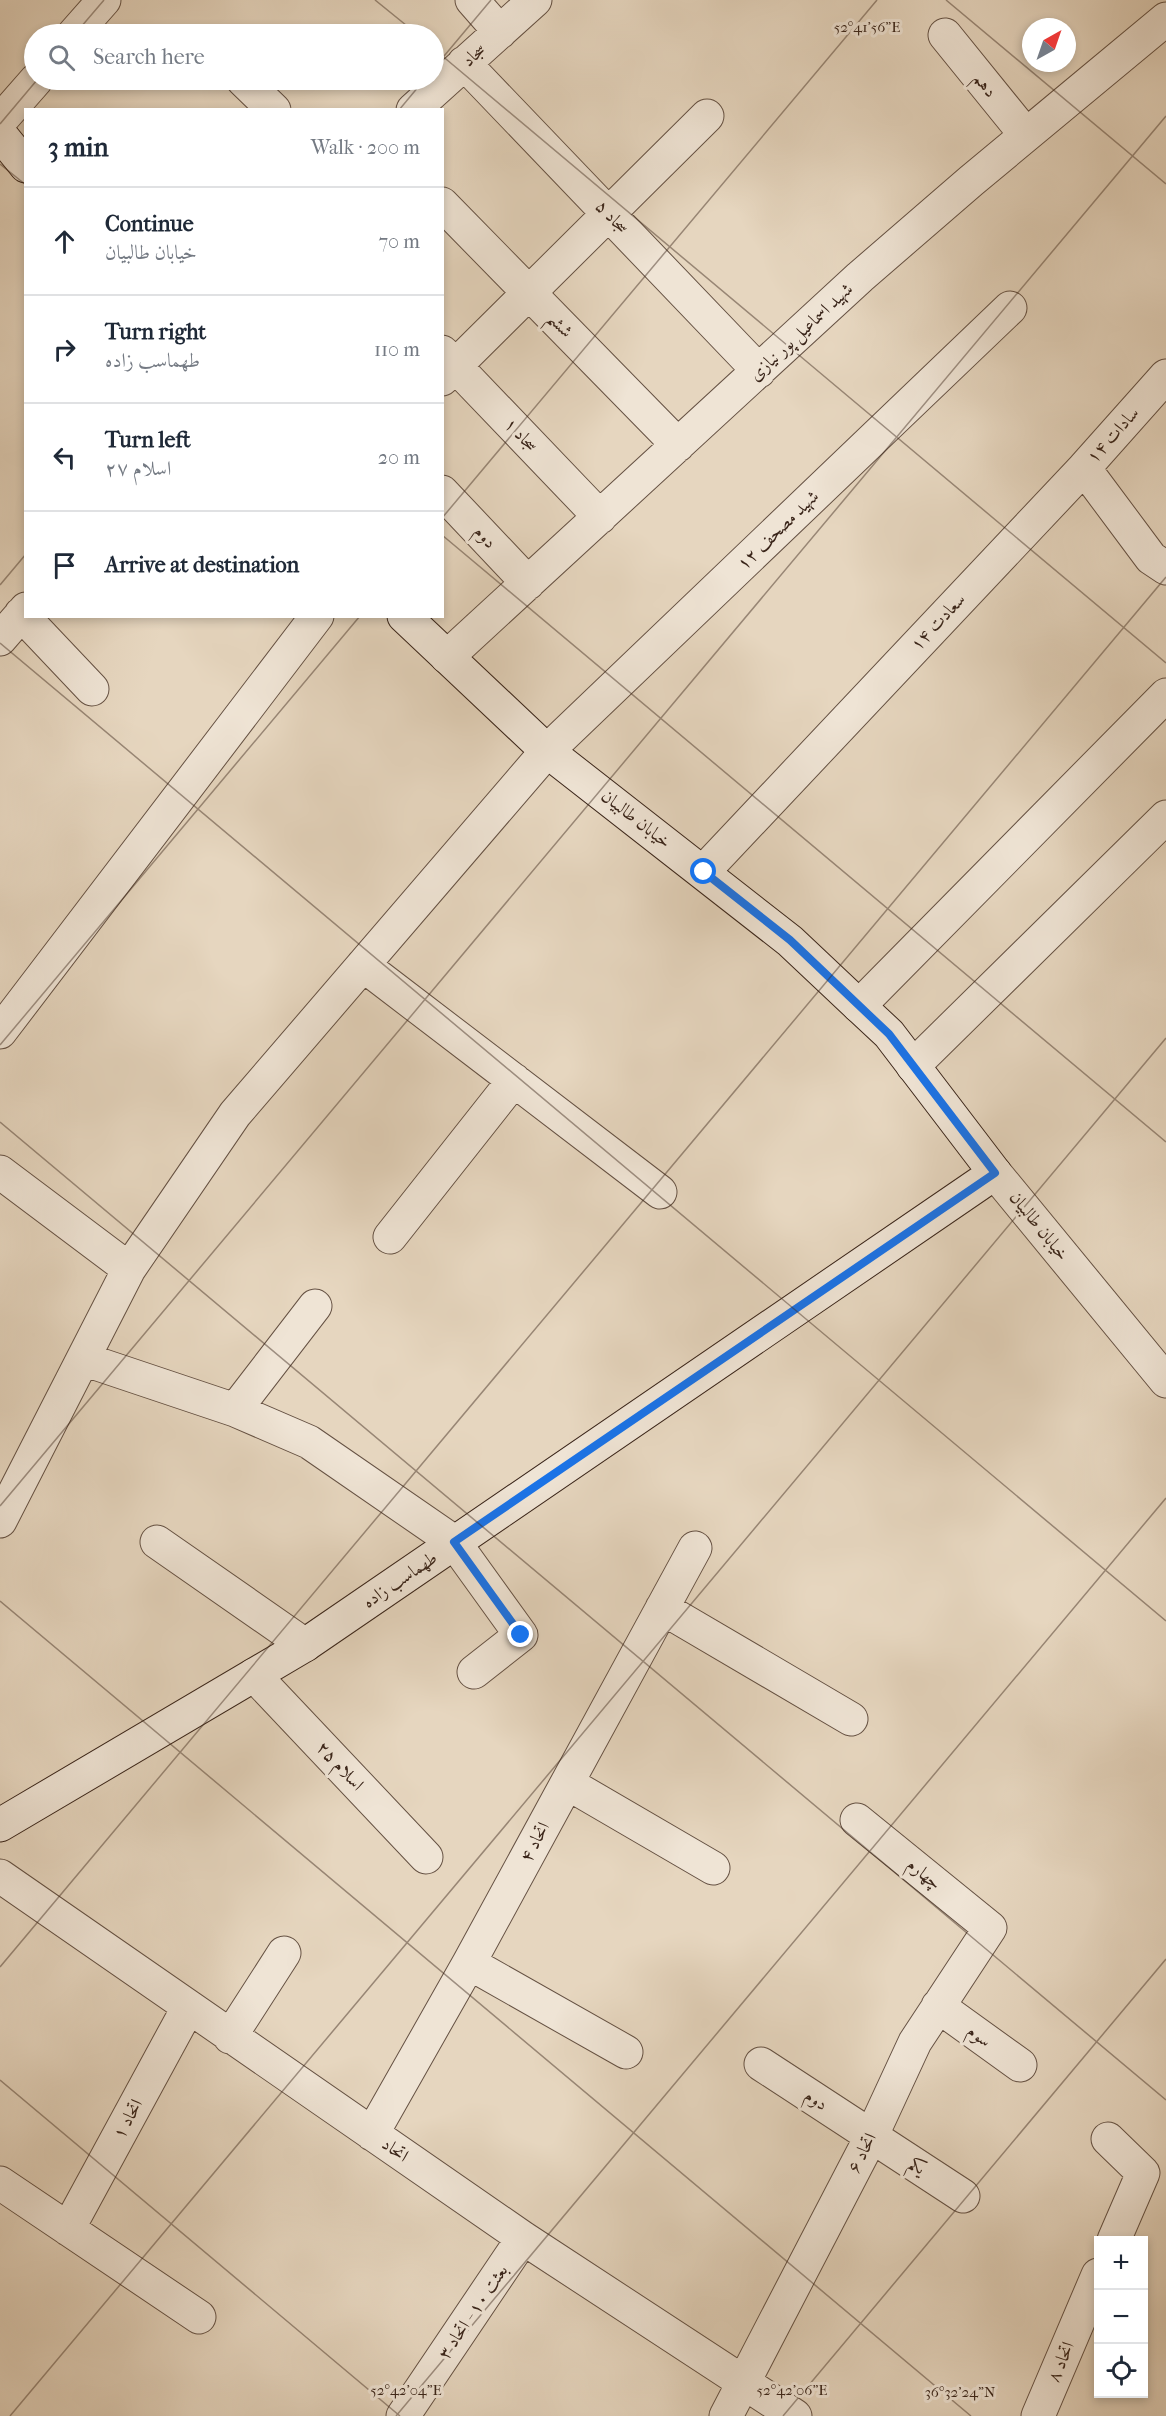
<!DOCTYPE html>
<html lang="en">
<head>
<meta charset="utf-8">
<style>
  :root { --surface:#fff; --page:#f6f6f7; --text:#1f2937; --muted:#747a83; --line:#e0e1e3 }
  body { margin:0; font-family:"IM FELL French Canon",Amiri,serif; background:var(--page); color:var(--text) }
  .controls { position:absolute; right:18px; bottom:18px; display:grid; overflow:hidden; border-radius:0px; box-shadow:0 3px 9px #0003 }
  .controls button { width:54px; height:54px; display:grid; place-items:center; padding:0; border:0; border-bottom:2px solid var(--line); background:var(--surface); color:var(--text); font:30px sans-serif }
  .compass { position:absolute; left:1022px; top:18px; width:54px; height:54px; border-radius:50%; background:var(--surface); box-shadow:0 3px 9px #0003; rotate:40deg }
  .stop { position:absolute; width:18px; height:18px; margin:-14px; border:4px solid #1a73e8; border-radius:50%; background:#fff }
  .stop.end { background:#1a73e8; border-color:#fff; box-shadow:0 2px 6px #0008 }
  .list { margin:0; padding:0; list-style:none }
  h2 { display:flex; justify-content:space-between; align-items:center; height:78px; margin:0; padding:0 24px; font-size:26px }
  h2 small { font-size:20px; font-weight:400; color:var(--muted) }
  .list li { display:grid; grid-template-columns:39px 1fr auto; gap:18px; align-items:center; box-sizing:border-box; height:108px; padding:0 24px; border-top:2px solid var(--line) }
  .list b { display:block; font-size:22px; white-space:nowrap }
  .list p { margin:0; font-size:20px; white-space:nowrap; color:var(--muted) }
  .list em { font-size:20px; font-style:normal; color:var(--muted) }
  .icon { flex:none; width:33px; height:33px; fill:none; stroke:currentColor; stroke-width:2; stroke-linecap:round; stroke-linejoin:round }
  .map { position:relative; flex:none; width:1166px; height:2416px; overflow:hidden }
  .search { position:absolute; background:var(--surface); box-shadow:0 3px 9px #0003; left:24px; top:24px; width:420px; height:66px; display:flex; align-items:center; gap:15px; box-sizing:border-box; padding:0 21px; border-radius:33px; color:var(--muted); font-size:22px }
  .panel { position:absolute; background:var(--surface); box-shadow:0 3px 9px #0003; left:24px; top:108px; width:420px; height:510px; border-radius:0px }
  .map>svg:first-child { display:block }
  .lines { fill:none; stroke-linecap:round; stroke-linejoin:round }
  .minor-casing { stroke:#655143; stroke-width:35 }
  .secondary-casing { stroke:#3a251a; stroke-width:35 }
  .minor { stroke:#efe4d5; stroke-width:33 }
  .secondary { stroke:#efe4d5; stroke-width:33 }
  .route { stroke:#1a73e8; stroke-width:8 }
  .ticks { fill:none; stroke:#3a251a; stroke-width:1.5; stroke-opacity:0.45 }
  .labels { text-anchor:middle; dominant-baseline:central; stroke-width:6; stroke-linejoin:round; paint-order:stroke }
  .street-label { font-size:18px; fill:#3a251a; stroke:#efe4d5 }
  .ticks-label { font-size:15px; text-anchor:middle; fill:#3a251a; stroke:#efe4d5; stroke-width:6; stroke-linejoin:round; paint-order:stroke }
</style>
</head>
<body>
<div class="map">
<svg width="1166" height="2416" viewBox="0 0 1166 2416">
  <rect width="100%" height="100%" fill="#e6d6bf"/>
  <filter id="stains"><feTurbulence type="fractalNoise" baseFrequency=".00333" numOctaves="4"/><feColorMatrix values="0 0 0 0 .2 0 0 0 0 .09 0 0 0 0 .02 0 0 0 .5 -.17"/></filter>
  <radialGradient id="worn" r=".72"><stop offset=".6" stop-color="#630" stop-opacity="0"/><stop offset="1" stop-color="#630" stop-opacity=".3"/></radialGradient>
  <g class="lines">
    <g class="minor-casing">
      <path id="minor" d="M472 0 500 32
        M74 34 104 0
        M945 35 1026 135
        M464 63 759 371
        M243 80 274 110
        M413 110 535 0
        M0 121 36 80
        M442 204 678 445
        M442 352 600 517
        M442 379 707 116
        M1084 468 1166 376
        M442 492 528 583
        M21 614 92 689
        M0 639 26 609
        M447 657 860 277 971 181 1166 19
        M703 872 1084 468 1151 558 1166 568
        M363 965 660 1192
        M859 1006 1166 695
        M0 1032 317 616
        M913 1066 1166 817
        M0 1172 129 1269
        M995 1173 1166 1381
        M390 1237 514 1080
        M83 1359 235 1410 309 1442 454 1542 521 1635 474 1672
        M235 1410 315 1306
        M0 1521 129 1269 235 1114 547 751 1010 308
        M157 1542 305 1645
        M662 1608 851 1719
        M254 1675 426 1857
        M567 1783 713 1868
        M0 1876 523 2238 795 2416
        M469 1963 626 2052
        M938 2006 1020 2065
        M230 2037 284 1953
        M761 2064 963 2196
        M372 2134 469 1963 695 1548
        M1108 2139 1143 2173 1114 2240
        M0 2183 199 2317
        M68 2229 188 2008
        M403 2416 523 2238
        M726 2416 871 2137 915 2042 990 1928 857 1820
        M1038 2416 1098 2275"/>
    </g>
    <g class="secondary-casing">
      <path id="secondary" d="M0 134 26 166
        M0 1825 305 1645 995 1173 889 1034 859 1006 790 941 547 751 404 616"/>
    </g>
    <use href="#minor" class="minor"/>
    <use href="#secondary" class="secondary"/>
  </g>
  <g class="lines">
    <path class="route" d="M521 1635 454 1542 995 1173 889 1034 790 940 704 872"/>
  </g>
  <path class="ticks" d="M375 0 417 34M946 0 1166 184M75 34 104 0M434 49 1166 663M434 68 491 0M399 110 424 80M0 124 37 80M0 164 26 185M442 518 877 0M442 535 1166 1142M0 585 26 554M0 643 1166 1621M0 1045 360 616M0 1122 1166 2100M0 1506 1166 116M0 1601 971 2416M0 1967 1166 577M0 2080 400 2416M10 2416 1166 1038M396 2416 1166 1498M783 2416 1166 1959"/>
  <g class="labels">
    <g class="street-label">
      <text transform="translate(474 55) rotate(-42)">سجاد</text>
      <text transform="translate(985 85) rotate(51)">دهم</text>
      <text transform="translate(612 217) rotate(46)">سجاد ۵</text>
      <text transform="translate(560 325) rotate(46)">ششم</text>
      <text transform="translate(801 332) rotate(-43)">شهید اسماعیل پور نیازی</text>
      <text transform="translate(521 435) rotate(46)">سجاد ۱</text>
      <text transform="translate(1113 435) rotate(-48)">سادات ۱۴</text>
      <text transform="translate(778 530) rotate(-44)">شهید مصحف ۱۲</text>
      <text transform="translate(485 537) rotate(47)">دوم</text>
      <text transform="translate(938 622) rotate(-47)">سعادت ۱۴</text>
      <text transform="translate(636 819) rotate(38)">خیابان طالبیان</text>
      <text transform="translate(1039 1226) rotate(51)">خیابان طالبیان</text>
      <text transform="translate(400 1580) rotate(-34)">طهماسب زاده</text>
      <text transform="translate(340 1766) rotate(47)">اسلام ۲۵</text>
      <text transform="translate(535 1842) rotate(-62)">اتحاد ۴</text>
      <text transform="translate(924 1874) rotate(39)">چهارم</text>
      <text transform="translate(979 2036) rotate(36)">سوم</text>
      <text transform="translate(816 2100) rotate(33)">دوم</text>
      <text transform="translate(128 2119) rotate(-61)">اتحاد ۱</text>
      <text transform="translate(395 2150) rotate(35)">اتحاد</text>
      <text transform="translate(862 2153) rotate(-63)">اتحاد ۶</text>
      <text transform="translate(917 2166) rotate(33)">یکم</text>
      <text transform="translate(473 2312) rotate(-56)">بعثت ۱۰ - اتحاد ۳</text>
      <text transform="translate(1061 2362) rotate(-67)">اتحاد ۸</text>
    </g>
  </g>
  <g class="ticks-label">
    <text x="867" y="32">52°41'56"E</text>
    <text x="406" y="2395">52°42'04"E</text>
    <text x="792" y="2395">52°42'06"E</text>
    <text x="960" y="2397">36°32'24"N</text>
  </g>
  <rect width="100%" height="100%" filter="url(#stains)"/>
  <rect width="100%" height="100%" fill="url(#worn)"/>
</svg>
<div class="controls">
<button>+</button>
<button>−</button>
<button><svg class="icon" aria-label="locate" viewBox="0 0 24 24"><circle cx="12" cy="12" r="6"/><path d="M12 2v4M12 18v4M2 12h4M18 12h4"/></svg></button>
</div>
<svg class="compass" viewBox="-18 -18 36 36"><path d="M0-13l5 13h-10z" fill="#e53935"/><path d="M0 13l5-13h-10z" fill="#747a83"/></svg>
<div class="stop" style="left:704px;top:872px"></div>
<div class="stop end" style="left:521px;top:1635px"></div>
<div class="search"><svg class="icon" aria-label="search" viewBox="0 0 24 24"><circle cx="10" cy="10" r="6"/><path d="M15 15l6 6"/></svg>Search here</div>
<section class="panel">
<h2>3 min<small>Walk · 200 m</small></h2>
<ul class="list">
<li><svg class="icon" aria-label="ahead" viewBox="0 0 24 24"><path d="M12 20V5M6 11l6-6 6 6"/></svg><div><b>Continue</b><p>خیابان طالبیان</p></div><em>70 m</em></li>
<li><svg class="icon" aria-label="right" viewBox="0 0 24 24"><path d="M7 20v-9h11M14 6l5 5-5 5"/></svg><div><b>Turn right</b><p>طهماسب زاده</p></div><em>110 m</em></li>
<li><svg class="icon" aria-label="left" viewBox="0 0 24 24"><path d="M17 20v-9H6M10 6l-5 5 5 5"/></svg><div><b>Turn left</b><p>اسلام ۲۷</p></div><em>20 m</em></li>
<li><svg class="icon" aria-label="arrive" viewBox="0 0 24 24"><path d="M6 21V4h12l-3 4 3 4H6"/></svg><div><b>Arrive at destination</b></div></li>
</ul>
</section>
</div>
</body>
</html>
